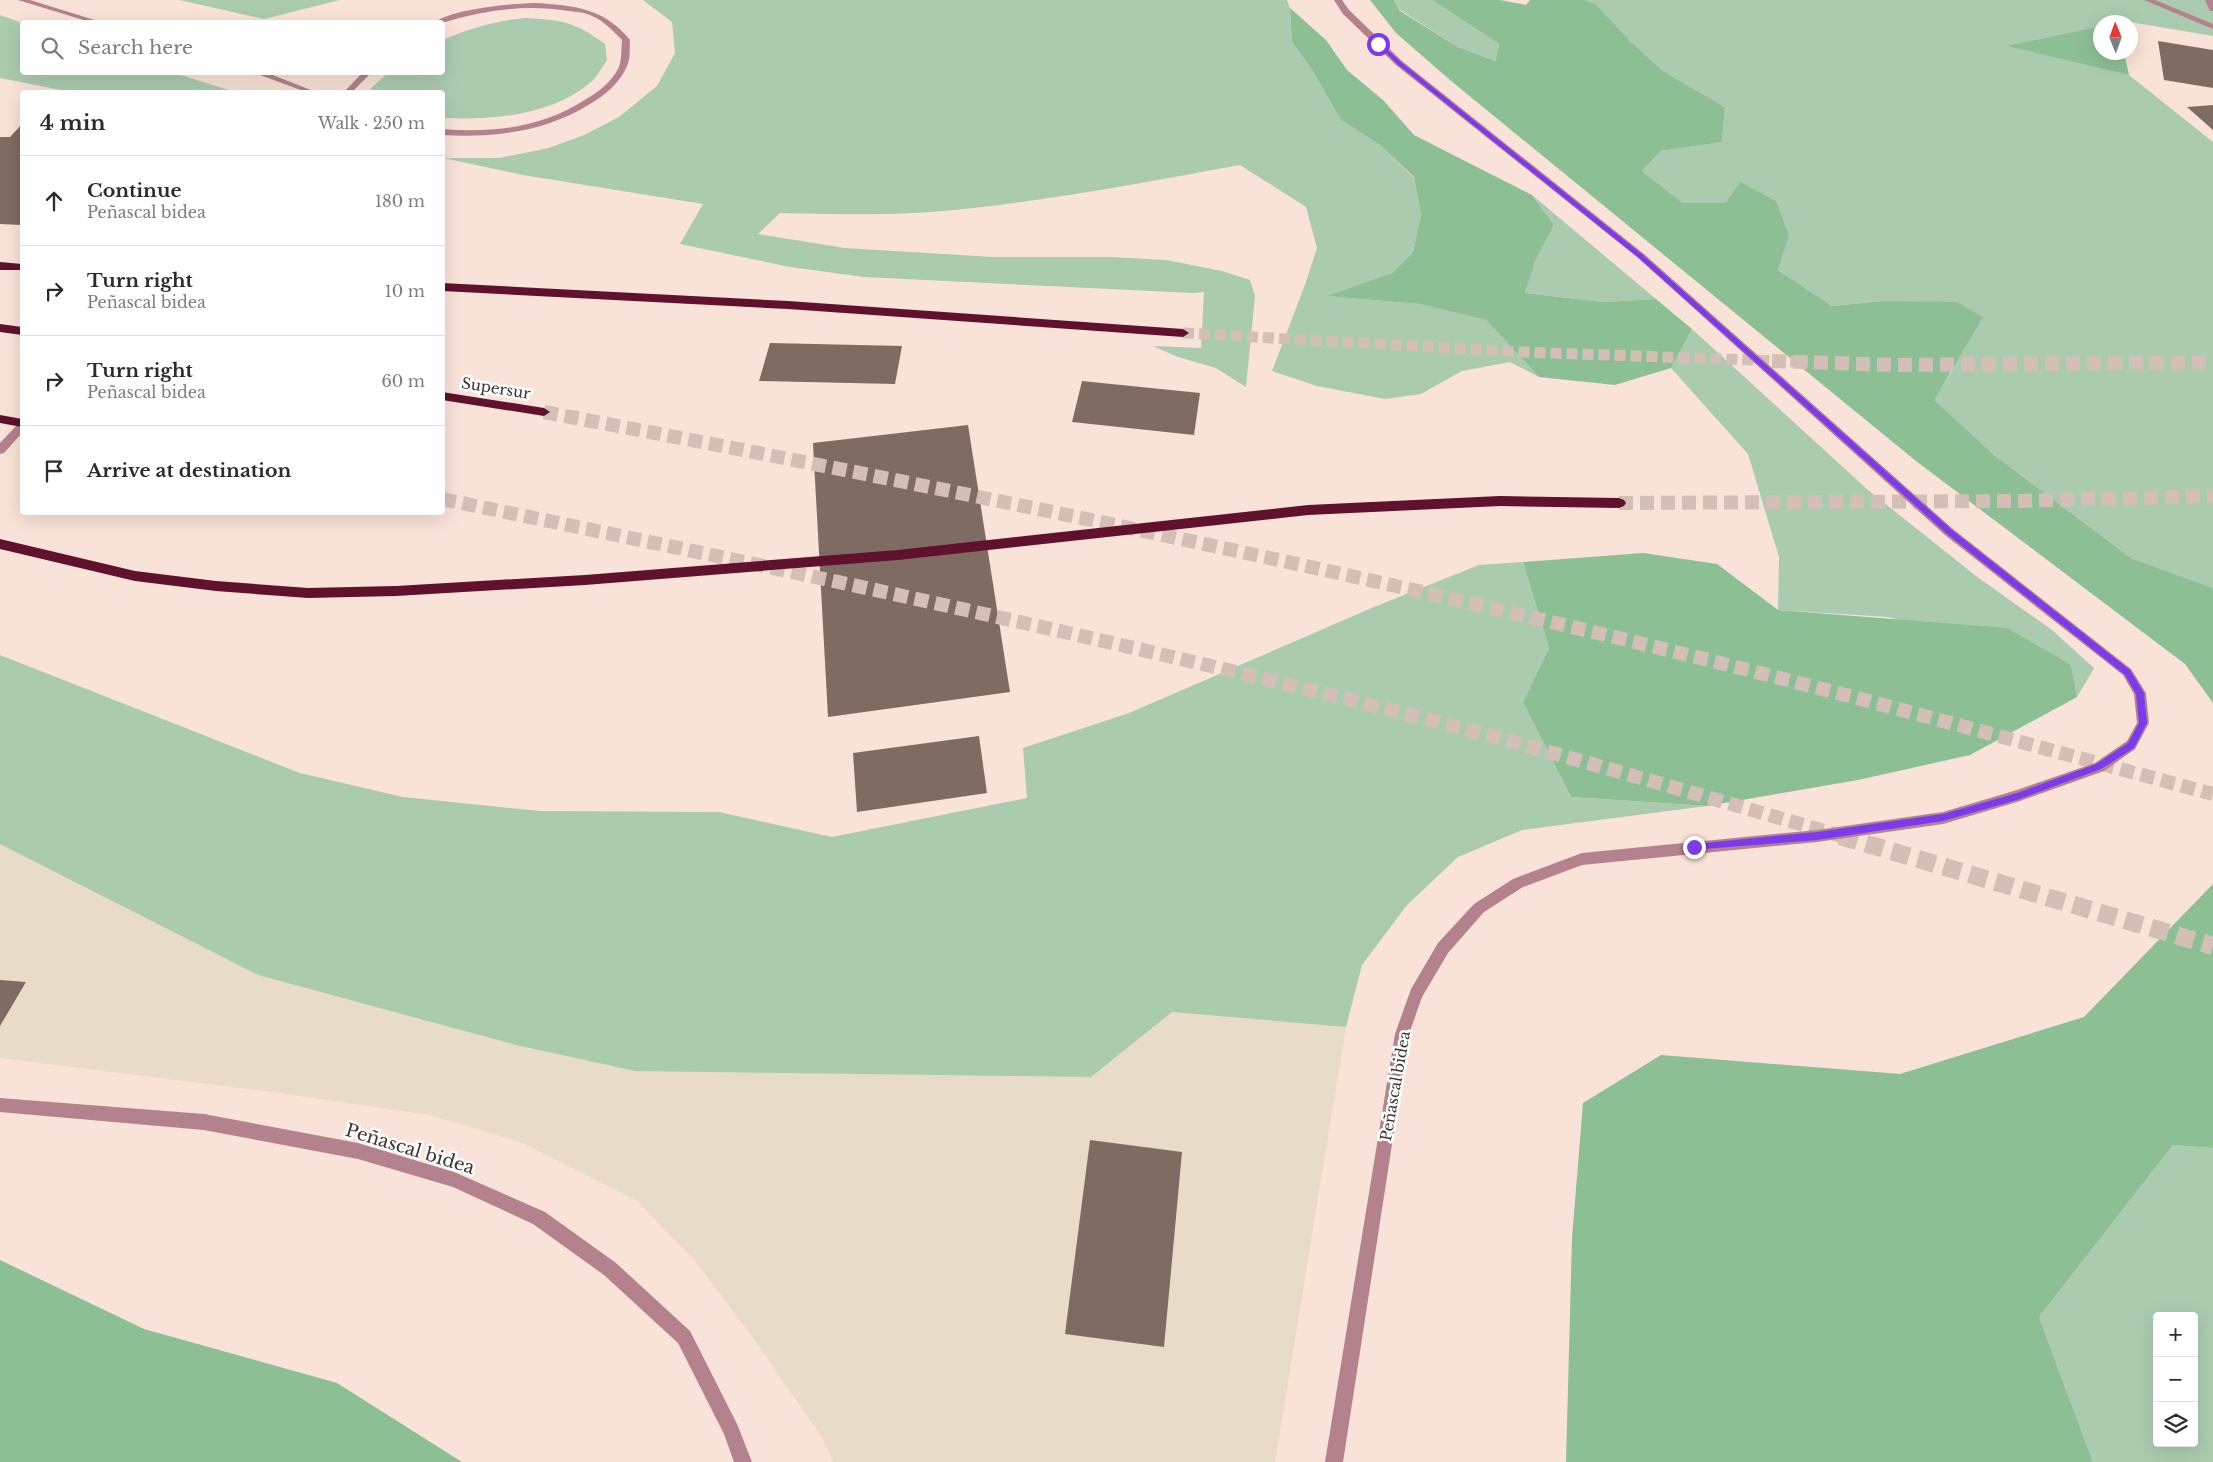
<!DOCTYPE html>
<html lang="en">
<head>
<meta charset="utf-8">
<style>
  :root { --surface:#fff; --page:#f7f7f7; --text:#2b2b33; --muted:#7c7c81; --line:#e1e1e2 }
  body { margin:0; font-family:"Libre Baskerville",serif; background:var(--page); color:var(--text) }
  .controls { position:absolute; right:15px; bottom:15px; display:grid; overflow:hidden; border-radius:5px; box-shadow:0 5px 20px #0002 }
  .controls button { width:45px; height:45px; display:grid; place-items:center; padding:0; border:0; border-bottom:1px solid var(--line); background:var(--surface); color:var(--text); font:25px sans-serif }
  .compass { position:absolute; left:2093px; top:15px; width:45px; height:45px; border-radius:50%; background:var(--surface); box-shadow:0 5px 20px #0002; rotate:359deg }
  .stop { position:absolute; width:15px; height:15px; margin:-11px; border:4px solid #7c3aed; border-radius:50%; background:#fff }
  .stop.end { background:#7c3aed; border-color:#fff; box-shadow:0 1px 5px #0008 }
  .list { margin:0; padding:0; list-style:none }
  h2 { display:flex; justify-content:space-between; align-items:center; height:65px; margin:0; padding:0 20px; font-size:21px }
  h2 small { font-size:16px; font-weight:400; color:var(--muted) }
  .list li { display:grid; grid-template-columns:32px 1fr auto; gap:15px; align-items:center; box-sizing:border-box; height:90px; padding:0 20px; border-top:1px solid var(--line) }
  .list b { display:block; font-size:19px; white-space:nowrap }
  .list p { margin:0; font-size:16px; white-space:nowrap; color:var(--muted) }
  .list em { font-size:16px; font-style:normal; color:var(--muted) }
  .icon { flex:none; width:28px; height:28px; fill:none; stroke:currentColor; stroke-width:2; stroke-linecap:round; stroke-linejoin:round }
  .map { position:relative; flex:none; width:2213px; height:1462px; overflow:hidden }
  .search { position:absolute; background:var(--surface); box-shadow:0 5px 20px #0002; left:20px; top:20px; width:425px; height:55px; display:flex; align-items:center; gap:12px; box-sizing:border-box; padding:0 18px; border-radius:5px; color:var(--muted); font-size:19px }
  .panel { position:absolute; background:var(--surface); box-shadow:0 5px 20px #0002; left:20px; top:90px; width:425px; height:425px; border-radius:5px }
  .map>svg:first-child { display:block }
  .industrial { fill:#e8dcc8 }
  .green { fill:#abcbaf; fill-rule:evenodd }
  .forest { fill:#8cbf94 }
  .building { fill:#7e6b61 }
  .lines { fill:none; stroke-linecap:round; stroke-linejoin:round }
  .highway-tunnel-far2 { stroke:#d3bfb5; stroke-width:11; stroke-dasharray:11 5; stroke-linecap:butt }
  .highway-tunnel-far1 { stroke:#d3bfb5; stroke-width:14; stroke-dasharray:14 7; stroke-linecap:butt }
  .highway-tunnel { stroke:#d3bfb5; stroke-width:18; stroke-dasharray:18 9; stroke-linecap:butt }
  .minor { fill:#b4828c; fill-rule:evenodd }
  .highway { fill:#60112c; fill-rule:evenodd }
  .route { fill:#7c3aed }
  .labels { text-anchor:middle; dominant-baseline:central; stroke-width:5; stroke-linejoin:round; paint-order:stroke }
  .street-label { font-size:15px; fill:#3c342f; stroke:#fff }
  .near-street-label { font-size:18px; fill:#3c342f; stroke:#fff }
</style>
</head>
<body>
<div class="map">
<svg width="2213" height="1462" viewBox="0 0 2213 1462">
  <rect width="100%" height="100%" fill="#f9e2d7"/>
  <path class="industrial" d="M0 844 258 975 377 1007 1090 1077 1172 1012 1346 1027 1275 1462H833L823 1439 751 1335 695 1261 637 1201 523 1143 430 1115 279 1093 0 1058Z"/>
  <path class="green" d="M179 0H340L264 19Z
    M643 0H1287L1290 8 1292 42 1312 70 1341 120 1380 145 1414 178 1421 215 1413 252 1392 273 1328 296 1419 304 1486 320 1539 377 1510 362 1462 371 1421 394 1385 399 1317 386 1272 371 1306 282 1317 248 1306 207 1240 165C1142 183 1043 202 943 211 889 216 834 214 780 213L758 234 845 248 993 257H1111L1166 260 1222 271 1250 280 1255 296 1246 387 1216 368 1178 357 1153 346 1201 348 1204 292 1193 293 864 277 790 267 680 244 703 204 523 175 443 158H499L549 148 584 135 619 117 657 86 675 53 672 22Z
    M1394 0H1432L1499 44 1497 61 1458 47 1400 10Z
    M1584 0H2213V36L2130 22H2100V26L2007 46 2129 75 2213 142V588L2131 558 1994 455 1933 400 1952 371 1882 301 1832 306 1778 270 1789 236 1726 203H1683L1642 171 1661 151 1722 142 1725 107 1663 71 1630 41 1596 4Z
    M0 15 22 23V72L174 73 235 92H71L0 78Z
    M526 18C562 20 575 22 605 44L607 60C602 67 597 77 591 82 551 116 492 120 443 118L442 92H376L370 89 388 73 442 72 443 40C470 28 496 21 526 18Z
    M1532 195 1656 299 1603 302 1525 293 1535 262 1554 225Z
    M1692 329 1868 490 1976 576 2052 630 2094 668 2077 697 2071 665 1888 617 1778 610 1779 557 1748 454 1671 368Z
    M1523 562 1549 648 1523 702 1571 797 1707 806 1522 830 1458 857 1407 905 1362 965 1346 1027 1172 1012 1091 1077 635 1071 516 1045 258 975 0 844V655L300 773 403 797 540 811 719 812 832 837 1027 798 1023 748 1129 713 1374 607 1479 565Z
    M2173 1145 2213 1148V1462H2093L2039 1317ZM2157 1316H2194V1443H2157Z"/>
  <path class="forest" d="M1370 0H1394L1400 11 1458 47 1496 61 1499 44 1432 0H1500L1526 5 1530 0H1584L1596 4 1630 41 1663 71 1725 107 1722 142 1661 151 1642 171 1683 203H1726L1740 182 1776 201 1789 236 1778 270 1832 306 1882 301 1957 302 1983 317 1934 400 1994 455 2131 558 2213 588V703L2185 664 1916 461 1450 80 1396 33Z
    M1290 8 1326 40 1347 70 1383 100 1414 135 1532 195 1554 225 1535 262 1525 293 1603 302 1656 299 1692 329 1671 368 1615 385 1539 377 1486 320 1419 304 1327 296 1392 273 1413 252 1421 215 1414 177 1380 145 1341 120 1312 70 1292 42Z
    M2100 26V52L2124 53 2129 75 2006 46Z
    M1643 553 1717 564 1778 610 2007 628 2071 665 2077 697 1970 755 1858 780 1707 806 1571 797 1523 702 1549 648 1523 562Z
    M2213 884V1148L2173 1145 2039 1317 2093 1462H1566L1572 1238 1583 1103 1661 1055 1900 1074 2084 1017Z
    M0 1260 144 1329 337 1383 462 1462H0Z"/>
  <path class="building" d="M2158 41 2213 50V88L2164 80Z
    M2213 105V130L2187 107Z
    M22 124V225L0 224V137H10Z
    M770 343 902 346 895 384 759 381Z
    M1082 381 1200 393 1194 435 1072 422Z
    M968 425 1010 692 828 717 813 443Z
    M979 736 987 793 857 812 853 753Z
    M0 980 26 982 0 1026Z
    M1090 1140 1182 1152 1164 1347 1065 1334Z"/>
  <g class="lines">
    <path class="highway-tunnel-far2" d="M1183 333 1522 352 1808 362"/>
    <path class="highway-tunnel-far1" d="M1772 361 1896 365 2213 362
      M544 412C952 489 1361 572 1764 674 1914 712 2063 754 2213 794
      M442 499C769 566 1095 635 1419 717 1562 754 1703 796 1845 837
      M1619 503 2017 501 2213 496"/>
    <path class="highway-tunnel" d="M1840 836 2213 946"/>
    <path class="minor" d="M18 0H30L101 22H90Z
      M1334 0H1342L1349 10 1402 61 1644 254 1953 529 2131 669 2146 693 2149 723 2135 749 2104 771 2017 802 1943 824 1817 842 1582 865 1523 887 1484 912 1448 953 1422 997 1409 1034 1343 1462H1325L1395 1034 1411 989 1438 943 1474 904 1513 879 1582 853 1817 830 1943 812 2017 790 2095 763 2127 741 2137 723 2134 694 2123 675 1945 535 1638 258 1396 65 1343 14Z
      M2144 0H2155L2213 24V29Z
      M2205 0H2213V11H2210Z
      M537 3C576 6 604 8 630 40 629 49 631 58 627 66 620 83 605 95 590 104 545 132 494 138 442 135V129C492 133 540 128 583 101 597 93 612 82 619 67 622 58 621 50 622 40 613 31 604 21 592 16 585 12 577 12 569 11 525 4 485 10 442 23L435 22C453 9 513 3 537 3Z
      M252 72H265L316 92H306Z
      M363 72H372L352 92H344Z
      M22 423V433L4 453 0 454V443L18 424Z
      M0 1098 204 1114 358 1143 454 1172 545 1212 616 1263 690 1331 737 1424 752 1462H734L724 1434 678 1343 604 1275 533 1224 453 1187 358 1159 204 1130 0 1112Z"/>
    <path class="highway" d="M0 262 22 264V270H0Z
      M442 283 788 301 1183 329 1189 333 1183 337 788 309 442 291Z
      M0 324 22 327V335L0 332Z
      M442 392 544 408 550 412 544 416 442 400Z
      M0 415 22 419V427L0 423Z
      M1500 496 1619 498 1624 500 1626 503 1624 506 1619 508 1500 506 1308 515 898 560 585 585 396 596 308 598 216 591 135 581 0 549V539L135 571 216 581 308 588 396 586 585 575 898 550 1308 505Z"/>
  </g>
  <path class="route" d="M1376 43H1380L1401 62 1643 255 1952 530 2130 670 2144 693 2147 723 2134 748 2101 769 2017 800 1943 821 1817 840 1691 850 1689 847 1694 844 1817 832 1943 814 2017 793 2096 764 2128 743 2139 723 2136 694 2125 675 1947 534 1639 258 1397 64Z"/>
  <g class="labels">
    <g class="street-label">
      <text transform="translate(496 388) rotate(9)">Supersur</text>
      <text transform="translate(1395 1086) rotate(-80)">Peñascal bidea</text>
    </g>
    <g class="near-street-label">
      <text transform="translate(410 1149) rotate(17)">Peñascal bidea</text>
    </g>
  </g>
</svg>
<div class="controls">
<button>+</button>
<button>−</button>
<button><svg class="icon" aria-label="layers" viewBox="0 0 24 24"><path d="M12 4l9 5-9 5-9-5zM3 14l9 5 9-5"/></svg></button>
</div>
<svg class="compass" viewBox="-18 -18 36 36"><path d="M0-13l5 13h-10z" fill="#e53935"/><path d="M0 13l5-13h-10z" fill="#7c7c81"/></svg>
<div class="stop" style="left:1378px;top:44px"></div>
<div class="stop end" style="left:1694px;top:847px"></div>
<div class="search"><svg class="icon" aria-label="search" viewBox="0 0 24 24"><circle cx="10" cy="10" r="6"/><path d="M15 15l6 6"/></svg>Search here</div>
<section class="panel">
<h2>4 min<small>Walk · 250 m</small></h2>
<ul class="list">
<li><svg class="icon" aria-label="ahead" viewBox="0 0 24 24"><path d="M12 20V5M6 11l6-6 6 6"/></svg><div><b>Continue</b><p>Peñascal bidea</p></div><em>180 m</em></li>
<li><svg class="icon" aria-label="right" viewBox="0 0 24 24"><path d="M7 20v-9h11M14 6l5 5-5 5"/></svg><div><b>Turn right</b><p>Peñascal bidea</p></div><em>10 m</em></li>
<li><svg class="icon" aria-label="right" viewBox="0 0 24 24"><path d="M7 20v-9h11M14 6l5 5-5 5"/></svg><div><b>Turn right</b><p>Peñascal bidea</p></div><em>60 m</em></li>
<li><svg class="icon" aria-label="arrive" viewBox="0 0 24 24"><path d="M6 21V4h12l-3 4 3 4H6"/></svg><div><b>Arrive at destination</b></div></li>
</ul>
</section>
</div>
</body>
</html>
